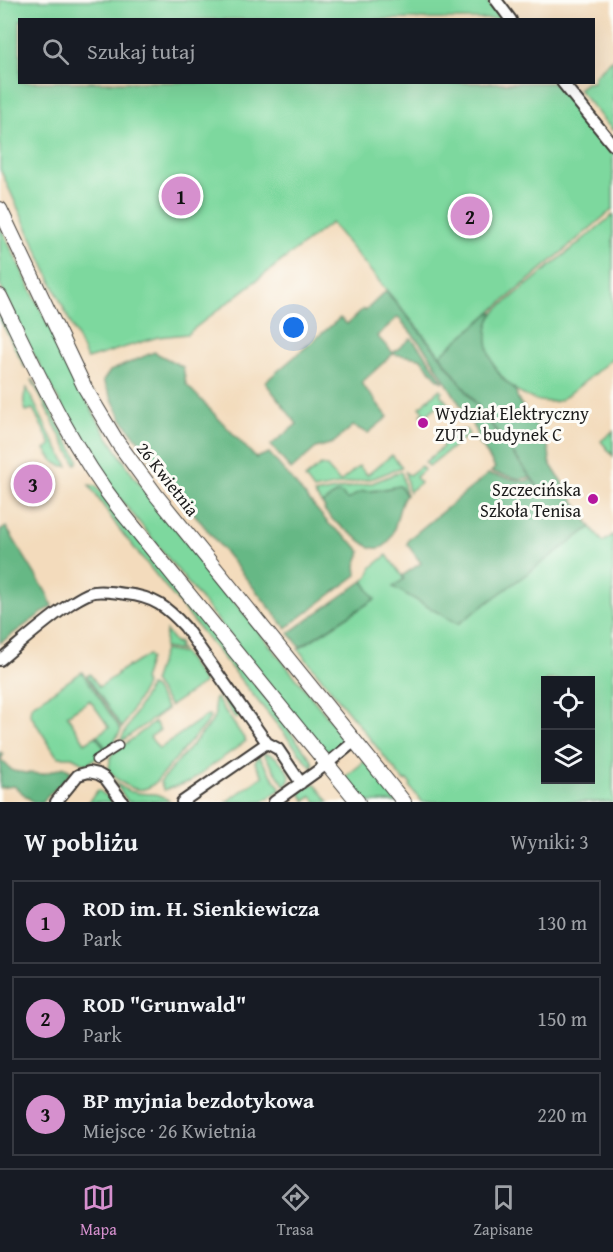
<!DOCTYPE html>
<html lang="pl">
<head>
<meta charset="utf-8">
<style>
  :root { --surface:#171b24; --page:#242831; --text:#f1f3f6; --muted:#9ea1a6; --line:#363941; --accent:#d690ce }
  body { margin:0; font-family:"Gentium Book Plus",serif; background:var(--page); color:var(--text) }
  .controls { position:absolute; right:18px; bottom:18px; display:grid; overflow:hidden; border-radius:0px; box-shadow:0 6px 24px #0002 }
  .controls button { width:54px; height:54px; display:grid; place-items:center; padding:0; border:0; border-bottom:2px solid var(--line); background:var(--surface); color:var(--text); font:30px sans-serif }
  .you { position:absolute; left:294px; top:328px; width:21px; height:21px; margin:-15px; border:4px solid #fff; border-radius:50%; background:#1a73e8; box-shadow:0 0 0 9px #1a73e833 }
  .badge { display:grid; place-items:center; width:39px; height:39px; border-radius:50%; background:var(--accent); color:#111; font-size:20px; font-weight:700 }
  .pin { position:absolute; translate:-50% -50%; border:3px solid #fff; box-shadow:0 2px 6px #0006 }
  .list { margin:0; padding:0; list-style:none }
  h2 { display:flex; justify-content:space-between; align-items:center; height:78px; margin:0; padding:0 24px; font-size:26px }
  h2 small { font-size:20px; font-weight:400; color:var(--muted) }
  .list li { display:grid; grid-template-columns:39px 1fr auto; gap:18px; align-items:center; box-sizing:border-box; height:84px; margin:0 12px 12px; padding:0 12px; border:2px solid var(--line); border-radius:0px }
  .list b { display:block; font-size:22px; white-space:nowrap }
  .list p { margin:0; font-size:20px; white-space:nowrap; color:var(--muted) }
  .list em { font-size:20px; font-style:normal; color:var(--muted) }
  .icon { flex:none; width:33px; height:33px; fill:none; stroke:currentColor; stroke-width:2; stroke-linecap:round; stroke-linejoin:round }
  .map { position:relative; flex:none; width:613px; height:802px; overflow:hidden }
  .search { position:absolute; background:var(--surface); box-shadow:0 6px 24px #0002; left:18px; right:18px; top:18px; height:66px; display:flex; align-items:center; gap:15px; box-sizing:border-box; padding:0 21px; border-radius:0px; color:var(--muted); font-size:22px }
  .sheet { height:366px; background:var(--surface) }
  nav { display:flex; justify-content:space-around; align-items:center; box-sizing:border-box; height:84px; border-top:2px solid var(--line); background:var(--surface); font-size:16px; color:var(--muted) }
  nav a { display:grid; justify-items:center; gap:3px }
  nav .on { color:var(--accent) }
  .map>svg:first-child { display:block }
  .green { fill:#7dd89e; stroke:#4c7a5d; stroke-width:1.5; fill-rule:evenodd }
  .forest { fill:#66b885; stroke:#416a50; stroke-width:1.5 }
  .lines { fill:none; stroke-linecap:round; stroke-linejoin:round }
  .pedestrian-casing { stroke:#3c3934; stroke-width:11 }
  .minor-casing { stroke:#3c3934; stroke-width:14 }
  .tertiary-casing { stroke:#3c3934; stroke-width:16 }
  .pedestrian { stroke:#fff; stroke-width:8 }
  .minor { stroke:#fff; stroke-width:10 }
  .tertiary { stroke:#fff; stroke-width:14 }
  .poi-dot { fill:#b5179e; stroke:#fdfcf7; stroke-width:2 }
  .labels { text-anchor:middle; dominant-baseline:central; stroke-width:6; stroke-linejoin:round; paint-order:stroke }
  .poi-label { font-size:18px; fill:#1c1c1c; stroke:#fdfcf7; text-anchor:start }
  .street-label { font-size:18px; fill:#1c1c1c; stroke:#fdfcf7 }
</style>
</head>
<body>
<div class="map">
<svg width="613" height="802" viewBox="0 0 613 802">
  <rect width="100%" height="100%" fill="#fdfcf7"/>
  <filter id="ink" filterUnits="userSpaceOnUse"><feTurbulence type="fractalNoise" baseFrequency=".0167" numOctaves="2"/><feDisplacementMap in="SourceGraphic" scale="12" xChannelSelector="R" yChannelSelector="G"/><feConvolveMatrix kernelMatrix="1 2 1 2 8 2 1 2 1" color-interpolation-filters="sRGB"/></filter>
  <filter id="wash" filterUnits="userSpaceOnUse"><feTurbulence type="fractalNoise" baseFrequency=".008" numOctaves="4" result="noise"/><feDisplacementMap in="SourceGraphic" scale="24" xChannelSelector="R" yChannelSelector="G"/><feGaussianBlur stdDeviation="1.35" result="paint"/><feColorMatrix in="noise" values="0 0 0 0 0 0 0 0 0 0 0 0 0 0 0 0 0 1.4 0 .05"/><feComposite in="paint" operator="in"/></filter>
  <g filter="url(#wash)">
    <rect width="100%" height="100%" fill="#f3dbbc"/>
    <path class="green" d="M0 0H486L502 19 20 20V82L554 83 613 154V209L440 355 331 223 187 334 158 337 87 359 0 169Z
      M613 59V131L578 89 586 83 594 82V76Z
      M613 215V358C604 365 566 399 558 401 512 410 462 342 499 308Z
      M0 226 81 392 106 434 135 478 342 735C342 748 333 754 321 749L94 466 30 347 0 285Z
      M0 312 3 313 25 362V368L0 319Z
      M33 379 78 459V462L76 464 59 434 32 380Z
      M27 388 50 435 68 466C56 467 51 459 45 449L51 445 33 409 26 411C22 403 23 396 27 388Z
      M440 389 442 392 440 394 458 416 456 418 442 402 424 417 421 415 424 412 420 407Z
      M460 430H466L469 434 429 466 425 462 443 447 442 445Z
      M613 431V456L601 441Z
      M392 455 402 467 374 478 314 490 305 478 321 465 326 466 340 482 359 466 367 475Z
      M421 466 424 470 416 477 420 483 409 492 405 472 409 475Z
      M400 472 402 474 406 495 400 486 358 493 350 499H346L342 494H335L322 504 314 494 372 483Z
      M89 485 96 486 277 712 284 724 311 759 313 764 312 768 119 529Z
      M591 527 603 542 613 535V802H422L410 787 411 785 407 780 404 781 298 649 375 599 363 581 368 576 372 567 387 555 404 579 394 587 576 537ZM546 680H590V780H546Z
      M166 631 176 643 178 642 180 645 178 646 182 651 164 648Z
      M164 650 184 654 204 683 170 706 153 682Z
      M148 655 150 658 143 680 146 685 122 728 87 676 90 674 99 687 118 674 117 673 128 666 129 667Z
      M82 672 121 730 110 748 107 750 97 735 109 727 90 700 67 715 85 743 96 736 106 751 89 763 85 764 72 757H59L56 755 30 714 31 706Z
      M215 683 220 685 242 714 236 719 211 684Z
      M150 686 154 688 167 709 119 743Z
      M216 698 246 741 189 782 164 790 160 782 211 723 215 715 214 700Z
      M207 715H209L210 718 208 721 155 783C153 784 150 787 147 788 134 794 116 780 109 770L110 759 112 754 155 722 160 730 150 737 159 749Z
      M263 753C277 754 283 764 290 775L289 781 285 786Z
      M258 755 281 789 262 802H226L263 776 255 763Z
      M365 761 398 802H364L344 778Z
      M113 780C119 785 125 791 133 792 150 796 155 790 170 801L128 802Z
      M311 784 316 785 329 802H316L312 796 305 801 300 793Z
      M98 790 111 799V802H88Z"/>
    <path class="forest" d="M386 291 440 356 530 477 521 479 491 472 495 468 484 449 478 443 476 430 428 353 398 317 377 336 393 353 411 338 426 356 443 381 442 382 436 377 420 358 393 354 361 383 388 417 368 433 353 426 333 443 316 448 291 470 271 445 297 424 265 382 340 318 347 324 363 309 365 311Z
      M491 312 493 313C481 334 488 361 503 379 507 383 514 387 516 392 517 395 517 398 519 401 529 418 554 442 549 462L591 527 458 624 393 587 404 579 402 576 421 563 407 544 409 539 488 474 522 481H526L531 479 545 496 440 355Z
      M154 352 183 367 186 384 256 458 269 453 329 524 354 544 361 552 356 565 357 575 286 628 175 490 122 419 103 381 110 371Z
      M400 486 406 495C394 507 398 560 368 546L334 521 324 510 325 508 322 504 337 493 342 494 346 499H350C359 490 363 491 374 491 383 490 392 487 400 486Z
      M6 527 48 595 52 606 0 643V531Z
      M363 581 375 599 300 647 289 633Z
      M0 752 3 755 1 760 13 771 26 773 43 774 64 767 72 772 42 802H33L14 786 0 788Z"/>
  </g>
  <g filter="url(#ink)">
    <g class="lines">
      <g class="pedestrian-casing">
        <path id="pedestrian" d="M96 760 118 746"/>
      </g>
      <g class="minor-casing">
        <path id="minor" d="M496 0 511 20
          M562 82 613 145
          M0 660C24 640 47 619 73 602 80 598 87 593 94 592 104 590 116 593 126 594 154 597 167 607 185 627L267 743 278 749 301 783
          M56 802 78 775 89 772 98 774 105 778 123 802
          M182 802 267 743
          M274 802 327 764 355 741"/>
      </g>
      <g class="tertiary-casing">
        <path id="tertiary" d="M0 209 85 388 118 443 156 495 404 802
          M0 296C36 370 70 446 121 511L358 802"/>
      </g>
      <use href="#pedestrian" class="pedestrian"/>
      <use href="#minor" class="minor"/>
      <use href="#tertiary" class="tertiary"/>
    </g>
  </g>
  <g class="poi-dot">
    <circle cx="423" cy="423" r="6"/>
    <circle cx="593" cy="499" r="6"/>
  </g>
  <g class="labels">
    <g class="poi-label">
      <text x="435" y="413">Wydział Elektryczny<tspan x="435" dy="21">ZUT – budynek C</tspan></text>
      <text x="581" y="489" text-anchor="end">Szczecińska<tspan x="581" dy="21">Szkoła Tenisa</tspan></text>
    </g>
    <g class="street-label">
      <text transform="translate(168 479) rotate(52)">26 Kwietnia</text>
    </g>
  </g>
</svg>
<div class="controls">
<button><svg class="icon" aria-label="locate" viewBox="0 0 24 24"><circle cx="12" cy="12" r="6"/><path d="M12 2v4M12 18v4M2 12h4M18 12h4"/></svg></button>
<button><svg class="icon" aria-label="layers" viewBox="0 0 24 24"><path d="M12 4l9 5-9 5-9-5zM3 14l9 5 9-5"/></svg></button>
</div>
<div class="you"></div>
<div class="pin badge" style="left:181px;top:196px">1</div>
<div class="pin badge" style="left:470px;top:216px">2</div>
<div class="pin badge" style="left:33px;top:484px">3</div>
<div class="search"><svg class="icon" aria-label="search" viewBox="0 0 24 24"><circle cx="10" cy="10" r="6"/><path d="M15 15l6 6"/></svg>Szukaj tutaj</div>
</div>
<section class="sheet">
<h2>W pobliżu<small>Wyniki: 3</small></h2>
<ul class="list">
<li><span class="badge">1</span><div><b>ROD im. H. Sienkiewicza</b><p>Park</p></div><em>130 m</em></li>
<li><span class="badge">2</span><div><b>ROD &quot;Grunwald&quot;</b><p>Park</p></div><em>150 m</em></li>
<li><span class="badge">3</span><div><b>BP myjnia bezdotykowa</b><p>Miejsce · 26 Kwietnia</p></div><em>220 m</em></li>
</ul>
</section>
<nav>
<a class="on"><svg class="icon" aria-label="map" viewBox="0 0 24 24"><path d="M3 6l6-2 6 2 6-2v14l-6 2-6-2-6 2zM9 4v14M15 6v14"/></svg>Mapa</a>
<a><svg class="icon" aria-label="directions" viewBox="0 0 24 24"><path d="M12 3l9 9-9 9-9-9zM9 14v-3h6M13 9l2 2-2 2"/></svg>Trasa</a>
<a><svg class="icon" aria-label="saved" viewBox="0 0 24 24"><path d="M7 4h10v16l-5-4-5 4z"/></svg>Zapisane</a>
</nav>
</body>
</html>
